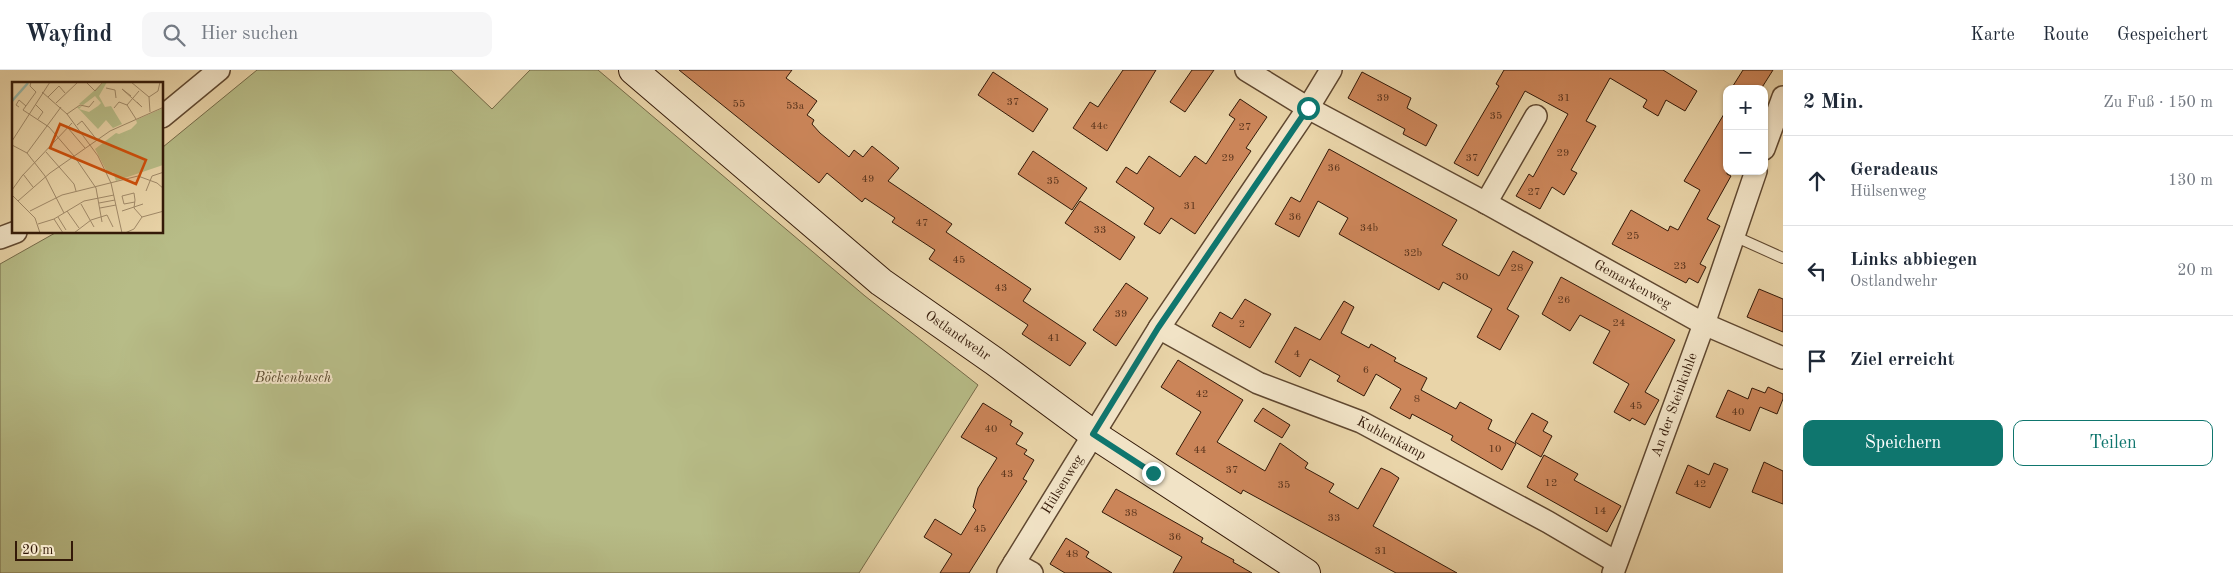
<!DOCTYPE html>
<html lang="de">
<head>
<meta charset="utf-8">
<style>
  :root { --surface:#fff; --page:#f6f6f7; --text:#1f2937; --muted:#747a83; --line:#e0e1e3; --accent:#0f766e }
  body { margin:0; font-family:"Old Standard TT",serif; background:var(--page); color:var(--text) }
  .controls { position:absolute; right:15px; top:15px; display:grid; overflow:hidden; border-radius:10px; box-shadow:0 1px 4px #0004 }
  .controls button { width:45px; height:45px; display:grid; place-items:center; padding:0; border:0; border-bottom:1px solid var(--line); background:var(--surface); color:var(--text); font:25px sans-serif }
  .scale { position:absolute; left:15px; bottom:12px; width:58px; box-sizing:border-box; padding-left:5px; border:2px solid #331908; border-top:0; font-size:14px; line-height:18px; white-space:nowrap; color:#331908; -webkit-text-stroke:4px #f1e3c6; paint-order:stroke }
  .stop { position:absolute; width:15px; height:15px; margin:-11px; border:4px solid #0f766e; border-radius:50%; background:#fff }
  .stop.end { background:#0f766e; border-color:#fff; box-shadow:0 1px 5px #0008 }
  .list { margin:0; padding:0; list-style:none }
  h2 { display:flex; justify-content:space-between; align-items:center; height:65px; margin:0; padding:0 20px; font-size:21px }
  h2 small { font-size:16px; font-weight:400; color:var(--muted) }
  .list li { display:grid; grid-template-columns:32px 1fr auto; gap:15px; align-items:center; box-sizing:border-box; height:90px; padding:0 20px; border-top:1px solid var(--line) }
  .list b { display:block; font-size:19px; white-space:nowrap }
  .list p { margin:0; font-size:16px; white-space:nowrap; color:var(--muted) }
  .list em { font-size:16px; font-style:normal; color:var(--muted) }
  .actions { display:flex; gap:10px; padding:15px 20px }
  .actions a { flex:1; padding:11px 0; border:1px solid var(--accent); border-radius:10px; text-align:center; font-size:18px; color:var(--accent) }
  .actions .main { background:var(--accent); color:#fff }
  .icon { flex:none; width:28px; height:28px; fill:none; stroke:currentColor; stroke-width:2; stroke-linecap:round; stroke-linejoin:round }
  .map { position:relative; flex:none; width:1783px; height:503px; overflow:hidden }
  header { display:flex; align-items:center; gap:30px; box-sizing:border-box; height:70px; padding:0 25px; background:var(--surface); border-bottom:1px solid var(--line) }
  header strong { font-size:24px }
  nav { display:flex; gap:28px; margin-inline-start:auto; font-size:18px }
  .search { width:350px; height:45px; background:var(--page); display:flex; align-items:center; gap:12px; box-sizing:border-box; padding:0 18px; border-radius:10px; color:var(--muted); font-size:19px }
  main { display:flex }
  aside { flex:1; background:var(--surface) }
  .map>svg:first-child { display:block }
  .green { fill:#b7bc87; stroke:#756a48 }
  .building { fill:#cb8559; stroke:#331908 }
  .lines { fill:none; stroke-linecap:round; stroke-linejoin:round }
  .lane-casing { stroke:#604830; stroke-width:12 }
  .street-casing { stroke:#604830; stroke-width:24 }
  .secondary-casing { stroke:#331908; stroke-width:30 }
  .lane { stroke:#f1e3c6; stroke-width:10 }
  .street { stroke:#f1e3c6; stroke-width:21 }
  .secondary { stroke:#f1e3c6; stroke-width:28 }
  .route { stroke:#0f766e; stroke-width:6 }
  .labels { text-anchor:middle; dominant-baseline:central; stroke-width:4; stroke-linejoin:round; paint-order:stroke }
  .number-label { font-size:11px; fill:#59341c }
  .street-label { font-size:14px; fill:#331908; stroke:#f1e3c6 }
  .park-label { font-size:14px; font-style:italic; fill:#5b4a2e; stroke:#f1e3c6 }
  .inset-river { fill:none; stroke:#97b8a9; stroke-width:2.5 }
  .inset-road { fill:none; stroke:#a08968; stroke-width:1 }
  .view { fill:#cd4f0b; fill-opacity:0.15; stroke:#cd4f0b; stroke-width:2.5 }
  .inset-edge { fill:none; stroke:#331908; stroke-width:2.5 }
</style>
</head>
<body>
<header>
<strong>Wayfind</strong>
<div class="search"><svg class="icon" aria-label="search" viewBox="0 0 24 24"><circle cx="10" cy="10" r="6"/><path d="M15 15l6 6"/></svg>Hier suchen</div>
<nav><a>Karte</a><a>Route</a><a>Gespeichert</a></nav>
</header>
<main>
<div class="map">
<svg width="1783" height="503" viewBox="0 0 1783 503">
  <rect width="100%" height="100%" fill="#e9d4a8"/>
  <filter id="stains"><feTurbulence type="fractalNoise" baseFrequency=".004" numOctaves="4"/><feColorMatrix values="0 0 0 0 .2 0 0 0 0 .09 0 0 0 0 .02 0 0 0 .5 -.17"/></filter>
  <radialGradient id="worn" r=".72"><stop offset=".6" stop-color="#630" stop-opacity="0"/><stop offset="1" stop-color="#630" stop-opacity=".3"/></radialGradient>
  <path class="green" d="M257 0H451L492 39 530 0H598L865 226 978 315 859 503H0V194L55 163 162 162 163 77Z"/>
  <path class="building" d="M679 0H792L786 8 817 31 807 45 814 50 812 54 820 63 849 87 854 80 863 87 872 76 899 98 888 111 952 154 946 162 1031 219 1023 231 1086 273 1070 296 1022 264 1028 255 929 189 935 180 892 152 895 148 865 128 862 132 827 103 819 113Z
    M1123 0H1156L1107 81 1073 58 1090 32 1098 37Z
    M1192 0H1214L1185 42 1170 32Z
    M1504 0H1663L1697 21 1685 41 1666 30 1658 46 1643 37 1647 30 1610 8 1586 51 1596 56 1571 100 1577 103 1564 125 1552 117 1540 139 1516 126 1529 104 1533 107 1568 44 1525 21 1478 106 1454 93 1499 16 1496 14Z
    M1743 0H1773L1761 19H1731Z
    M993 2 1048 39 1033 62 978 25Z
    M1362 2 1411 28 1407 38 1437 55 1426 76 1403 64 1405 59 1348 28Z
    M1240 29 1267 47 1246 78 1251 81 1195 164 1171 148 1160 164 1144 154 1154 138 1116 112 1126 97 1137 104 1149 86 1180 107 1195 86 1206 94 1235 49 1229 45Z
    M1727 39V104L1731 106 1707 149 1720 156 1700 194 1706 197 1698 213 1689 208 1686 213 1612 174 1631 140 1668 161 1670 156 1678 160 1700 120 1684 111Z
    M1329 79 1457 150 1442 175 1499 206 1513 181 1533 192 1507 239 1519 246 1500 280 1477 267 1492 239 1443 212 1439 220 1339 164 1348 148 1318 131 1299 167 1275 154 1291 127 1300 132Z
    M1033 81 1087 118 1072 140 1018 104Z
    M1080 131 1135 167 1120 190 1065 153Z
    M1561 207 1675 270 1645 322 1659 330 1645 355 1632 348 1630 351 1614 342 1629 314 1593 293 1610 261 1580 245 1570 261 1542 244Z
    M1126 213 1148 228 1116 276 1093 260Z
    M1759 219 1783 229V262L1747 247Z
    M1245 229 1271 244 1250 278 1212 256 1220 242 1232 249Z
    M1344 231 1354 237 1341 263 1369 278 1371 274 1396 288 1394 291 1427 308 1421 320 1456 339 1460 332 1492 350 1488 359 1516 374 1502 400 1451 370 1453 366 1412 344 1410 349 1390 338 1401 319 1376 304 1364 326 1337 311 1340 306 1310 289 1300 307 1275 292 1295 257 1320 270Z
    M1178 290 1243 330 1217 372 1265 401 1280 373 1308 393 1305 398 1334 414 1329 422 1358 439 1381 398 1390 402 1399 408 1373 456 1457 503H1396L1243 420 1241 424 1176 384 1201 342 1161 317Z
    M1768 317 1783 324V329L1777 344 1760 337 1750 361 1716 347 1728 320 1748 329 1752 318 1765 323Z
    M983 333 1012 351 1010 355 1023 363 1016 374 1027 380 1024 384 1034 390 1023 409 1027 411 969 503H940L952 484 924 467 935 449 961 465 976 440 973 437 978 418 997 388 961 367Z
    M1263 338 1290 355 1282 368 1254 351Z
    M1532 343 1548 352 1543 361 1552 366 1541 387 1515 372Z
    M1544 385 1578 404 1574 410 1621 436 1607 462 1527 417Z
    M1764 392 1783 401V434L1752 422Z
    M1714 393 1728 399 1710 438 1676 423 1688 395 1709 405Z
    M1116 419 1203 468 1201 472 1234 490 1233 492 1252 503H1173L1182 487 1102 442Z
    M1066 468 1089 482 1086 487 1112 503H1065L1050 494Z"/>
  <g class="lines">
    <g class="lane-casing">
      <path id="lane" d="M1734 166 1783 188"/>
    </g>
    <g class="street-casing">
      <g id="street">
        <path id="s1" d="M1246 0 1308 38 1486 133 1704 254 1783 288"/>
        <path d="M162 47 219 0"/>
        <path d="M1764 79 1783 27"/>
        <path d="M1486 133 1536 46"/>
        <path d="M0 168 16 162"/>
        <path id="s2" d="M1159 258 1258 313 1361 352 1548 452 1616 492"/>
        <path d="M1014 493 1032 503"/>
        <path id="s3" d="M1008 503 1159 258 1308 38 1331 0"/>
        <path id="s4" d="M1613 503 1704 254 1756 101"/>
      </g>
    </g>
    <g class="secondary-casing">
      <g id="secondary">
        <path id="s5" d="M633 0 881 212 994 291 1093 364 1306 503"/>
      </g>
    </g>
    <use href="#lane" class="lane"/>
    <use href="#street" class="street"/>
    <use href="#secondary" class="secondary"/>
  </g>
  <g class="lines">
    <path class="route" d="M1153 403 1093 364 1158 258 1308 38"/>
  </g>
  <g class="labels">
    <g class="number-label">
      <text x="1383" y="28">39</text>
      <text x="1564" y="28">31</text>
      <text x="1013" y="32">37</text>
      <text x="739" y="34">55</text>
      <text x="795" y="36">53a</text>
      <text x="1496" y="46">35</text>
      <text x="1099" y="56">44c</text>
      <text x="1245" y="57">27</text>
      <text x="1563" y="83">29</text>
      <text x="1228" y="88">29</text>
      <text x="1472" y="88">37</text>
      <text x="1334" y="98">36</text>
      <text x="868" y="109">49</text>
      <text x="1053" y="111">35</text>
      <text x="1534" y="122">27</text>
      <text x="1190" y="136">31</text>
      <text x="1295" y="147">36</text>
      <text x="922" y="153">47</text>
      <text x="1369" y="158">34b</text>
      <text x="1100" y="160">33</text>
      <text x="1633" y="166">25</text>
      <text x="1413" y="183">32b</text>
      <text x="959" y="190">45</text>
      <text x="1680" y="196">23</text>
      <text x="1517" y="198">28</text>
      <text x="1462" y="207">30</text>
      <text x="1001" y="218">43</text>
      <text x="1564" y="230">26</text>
      <text x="1121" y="244">39</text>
      <text x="1619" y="253">24</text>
      <text x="1242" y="254">2</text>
      <text x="1054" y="268">41</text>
      <text x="1297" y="284">4</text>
      <text x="1366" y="300">6</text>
      <text x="1202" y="324">42</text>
      <text x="1417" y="329">8</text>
      <text x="1636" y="336">45</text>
      <text x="1738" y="342">40</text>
      <text x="991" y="359">40</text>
      <text x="1495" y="379">10</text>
      <text x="1200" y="380">44</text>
      <text x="1232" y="400">37</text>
      <text x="1007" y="404">43</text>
      <text x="1551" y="413">12</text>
      <text x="1700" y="414">42</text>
      <text x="1284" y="415">35</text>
      <text x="1600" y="441">14</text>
      <text x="1131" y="443">38</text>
      <text x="1334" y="448">33</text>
      <text x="980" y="459">45</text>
      <text x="1175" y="467">36</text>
      <text x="1381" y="481">31</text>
      <text x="1072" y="484">48</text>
    </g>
    <g class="street-label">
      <text stroke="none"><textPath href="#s1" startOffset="442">Gemarkenweg</textPath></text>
      <text stroke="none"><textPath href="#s5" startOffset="420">Ostlandwehr</textPath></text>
      <text stroke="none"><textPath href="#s4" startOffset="179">An der Steinkuhle</textPath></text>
      <text stroke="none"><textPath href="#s2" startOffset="258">Kuhlenkamp</textPath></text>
      <text stroke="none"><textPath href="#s3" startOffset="104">Hülsenweg</textPath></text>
    </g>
    <g class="park-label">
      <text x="293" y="308">Böckenbusch</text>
    </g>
  </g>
  <g transform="translate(12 12)">
    <rect width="151" height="151" fill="#e9d4a8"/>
    <path d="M92 0H95L87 14 93 25 99 24 110 42 101 46 94 38 86 47 65 25 70 24 67 27 77 30 86 24 89 21 83 14 71 23 67 22ZM151 26V83L104 99 101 90 96 92 83 67 104 51 107 52 119 47 125 41 124 38Z" fill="#b7bc87"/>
    <path class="inset-river" d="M0 19 16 1"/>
    <path class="inset-road" d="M19 0 18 4 24 10 11 28 37 45 62 74 84 106 90 140M74 0 83 9 91 0M119 0 137 15 138 30M94 6 103 8 104 16M30 10 55 32 86 74 99 101 110 151M119 14 110 7 130 25 125 20M36 15 47 4 53 11M137 15 146 9 148 0M44 21 66 0M23 22 31 30 26 37M115 23 127 9M7 25 4 23 7 18 14 24M102 26 107 20 115 23 124 37M55 32 68 23 77 25 82 19M65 43 70 39 85 58M56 46 73 66M0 59 38 0M0 63 15 71 33 94 52 131M34 70 62 102 64 109M15 71 49 25M11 92 21 105M0 108 10 94 60 41M134 109 140 94 152 90M0 113 23 136 28 151M6 119 38 91 98 49 152 25M123 120 112 122 110 114 122 111 123 118 122 126 130 135M87 121 103 118M69 122 82 145M88 126 104 123M18 129 50 113 126 94 145 101 152 107M55 129 67 146M110 129 131 122M46 135 54 148M42 137 51 151M26 142 42 137 72 119 102 113M62 151 79 138 95 133 101 145M113 151 122 147 130 135 152 129"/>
    <path class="view" d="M48 42 134 78 124 102 38 66Z"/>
    <rect width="151" height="151" class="inset-edge"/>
  </g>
  <rect width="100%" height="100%" filter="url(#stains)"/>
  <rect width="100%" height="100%" fill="url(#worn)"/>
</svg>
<div class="controls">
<button>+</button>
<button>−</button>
</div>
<div class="scale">20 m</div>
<div class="stop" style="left:1308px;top:38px"></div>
<div class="stop end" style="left:1153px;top:403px"></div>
</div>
<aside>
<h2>2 Min.<small>Zu Fuß · 150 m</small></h2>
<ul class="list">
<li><svg class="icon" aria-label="ahead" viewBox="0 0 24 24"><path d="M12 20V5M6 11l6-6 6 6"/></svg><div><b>Geradeaus</b><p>Hülsenweg</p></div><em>130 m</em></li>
<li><svg class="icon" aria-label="left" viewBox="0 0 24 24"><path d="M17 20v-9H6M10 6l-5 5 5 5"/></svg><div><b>Links abbiegen</b><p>Ostlandwehr</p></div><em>20 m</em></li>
<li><svg class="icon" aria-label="arrive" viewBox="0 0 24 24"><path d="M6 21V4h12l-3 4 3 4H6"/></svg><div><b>Ziel erreicht</b></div></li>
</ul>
<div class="actions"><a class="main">Speichern</a><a>Teilen</a></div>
</aside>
</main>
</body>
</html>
